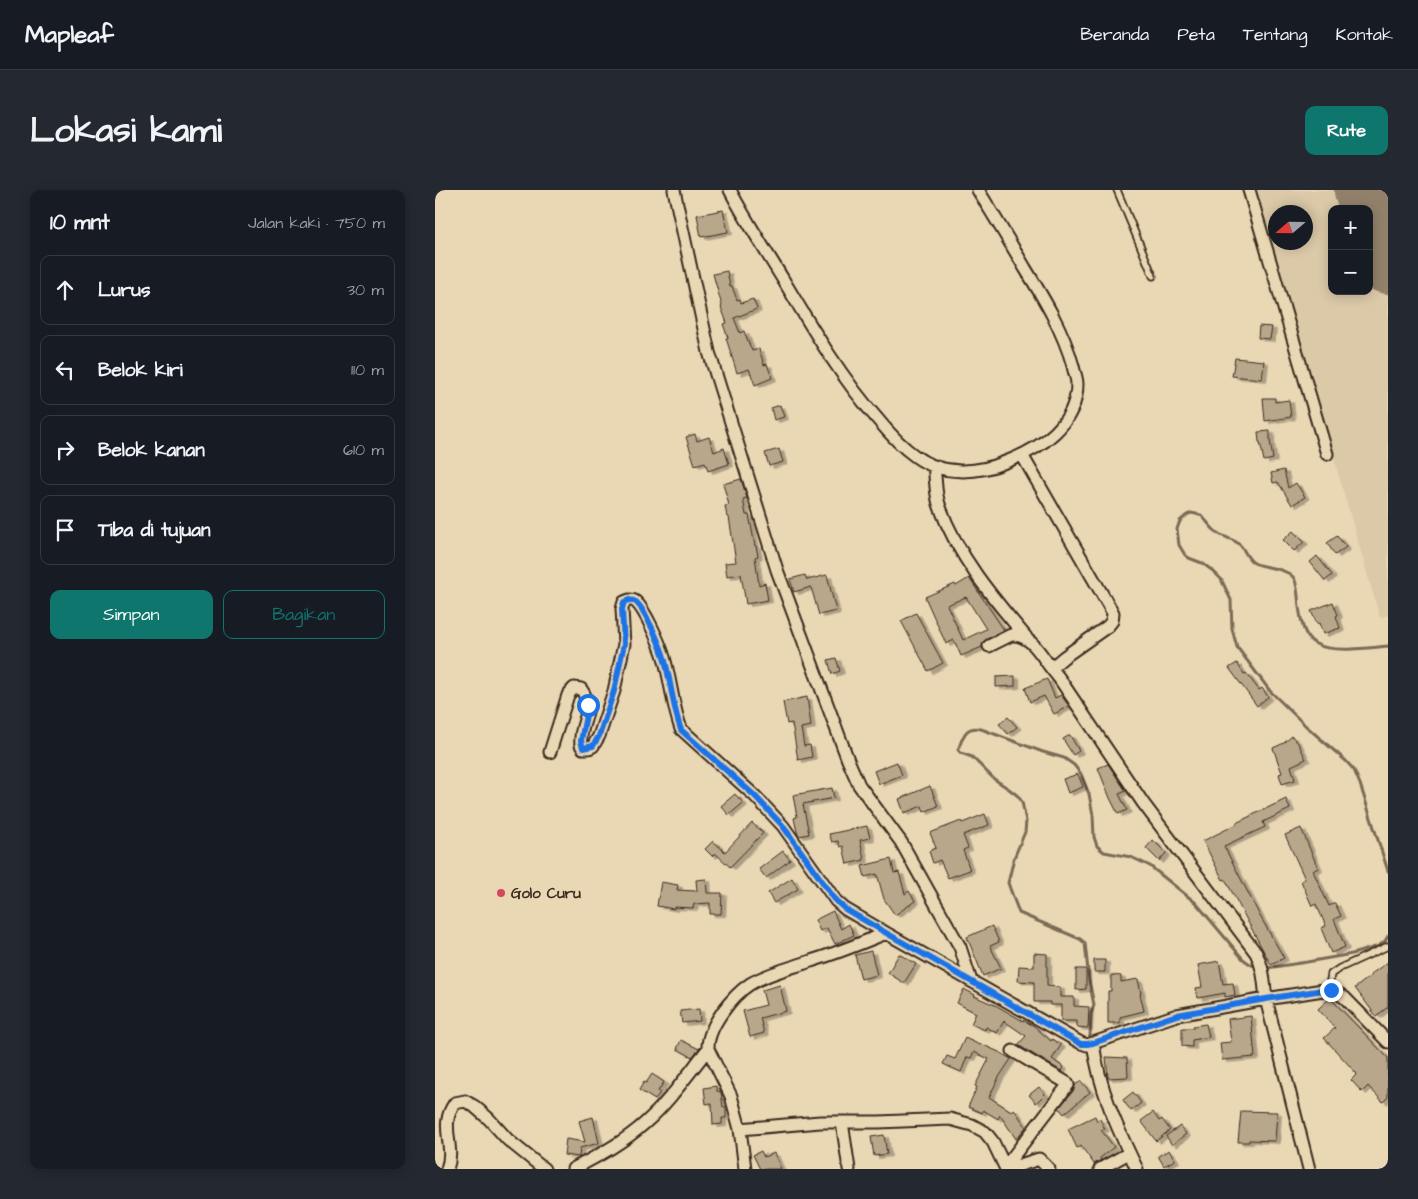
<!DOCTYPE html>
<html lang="id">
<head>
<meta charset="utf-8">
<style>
  :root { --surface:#171b24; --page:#242831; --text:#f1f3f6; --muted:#9ea1a6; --line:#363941; --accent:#0f766e }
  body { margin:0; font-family:"Architects Daughter",sans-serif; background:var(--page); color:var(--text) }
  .controls { position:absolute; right:15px; top:15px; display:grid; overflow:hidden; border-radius:10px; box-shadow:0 2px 12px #0003 }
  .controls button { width:45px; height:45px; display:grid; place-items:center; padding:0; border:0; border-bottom:1px solid var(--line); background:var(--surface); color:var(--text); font:25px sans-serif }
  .compass { position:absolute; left:833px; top:15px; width:45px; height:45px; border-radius:50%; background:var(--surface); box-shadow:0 2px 12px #0003; rotate:250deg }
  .stop { position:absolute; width:15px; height:15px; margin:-11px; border:4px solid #1a73e8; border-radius:50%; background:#fff }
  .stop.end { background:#1a73e8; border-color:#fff; box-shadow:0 1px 5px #0008 }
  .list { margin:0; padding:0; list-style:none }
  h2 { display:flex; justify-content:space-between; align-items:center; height:65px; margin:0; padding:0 20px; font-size:21px }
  h2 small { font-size:16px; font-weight:400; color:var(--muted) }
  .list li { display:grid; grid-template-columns:32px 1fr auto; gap:15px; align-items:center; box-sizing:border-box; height:70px; margin:0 10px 10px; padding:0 10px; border:1px solid var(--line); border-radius:10px }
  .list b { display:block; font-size:19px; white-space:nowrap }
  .list em { font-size:16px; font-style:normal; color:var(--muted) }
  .actions { display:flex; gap:10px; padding:15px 20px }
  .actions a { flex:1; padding:11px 0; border:1px solid var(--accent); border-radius:10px; text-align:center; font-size:18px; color:var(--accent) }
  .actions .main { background:var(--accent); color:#fff }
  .icon { flex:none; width:28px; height:28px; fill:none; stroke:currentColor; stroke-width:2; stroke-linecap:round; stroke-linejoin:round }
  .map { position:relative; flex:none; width:953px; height:979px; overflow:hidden; border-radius:10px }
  header { display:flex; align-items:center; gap:30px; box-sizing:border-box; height:70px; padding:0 25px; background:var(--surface); border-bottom:1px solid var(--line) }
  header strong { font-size:24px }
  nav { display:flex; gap:28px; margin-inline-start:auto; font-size:18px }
  .intro { display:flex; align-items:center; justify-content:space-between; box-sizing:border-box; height:120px; padding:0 30px }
  h1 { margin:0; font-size:35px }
  .button { padding:12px 22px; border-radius:10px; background:var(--accent); color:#fff; font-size:18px; font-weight:700 }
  main { display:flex; gap:30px; padding:0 30px }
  aside { flex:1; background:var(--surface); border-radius:10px; box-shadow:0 2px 12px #0003 }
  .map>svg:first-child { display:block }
  .built { fill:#dbc9a8; fill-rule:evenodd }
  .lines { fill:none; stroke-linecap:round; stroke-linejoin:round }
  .stream { stroke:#7b6a55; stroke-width:3 }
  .runway { stroke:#92816a; stroke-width:68 }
  .building { fill:#b9a78b; stroke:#3b2a1e; fill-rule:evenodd; filter:url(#shadow) }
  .service-casing { stroke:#3b2a1e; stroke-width:9 }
  .minor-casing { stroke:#3b2a1e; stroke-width:15 }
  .service { stroke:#ead8b5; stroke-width:5.5 }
  .minor { stroke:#ead8b5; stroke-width:11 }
  .route { stroke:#1a73e8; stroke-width:6 }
  .poi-dot { fill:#d1495b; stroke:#ead8b5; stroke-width:2 }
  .labels { text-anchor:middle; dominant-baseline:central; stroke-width:4; stroke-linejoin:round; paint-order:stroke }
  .poi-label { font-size:15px; font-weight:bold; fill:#3b2a1e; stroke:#ead8b5; text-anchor:start }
</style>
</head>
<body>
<header>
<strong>Mapleaf</strong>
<nav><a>Beranda</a><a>Peta</a><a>Tentang</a><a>Kontak</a></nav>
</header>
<div class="intro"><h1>Lokasi kami</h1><a class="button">Rute</a></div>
<main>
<aside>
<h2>10 mnt<small>Jalan kaki · 750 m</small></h2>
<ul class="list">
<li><svg class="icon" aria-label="ahead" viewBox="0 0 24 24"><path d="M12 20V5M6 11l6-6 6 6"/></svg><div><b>Lurus</b></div><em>30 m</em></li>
<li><svg class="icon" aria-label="left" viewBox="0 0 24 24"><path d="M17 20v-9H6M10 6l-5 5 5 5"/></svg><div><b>Belok kiri</b></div><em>110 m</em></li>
<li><svg class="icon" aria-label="right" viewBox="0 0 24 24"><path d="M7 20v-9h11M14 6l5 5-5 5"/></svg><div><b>Belok kanan</b></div><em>610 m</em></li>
<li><svg class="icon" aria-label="arrive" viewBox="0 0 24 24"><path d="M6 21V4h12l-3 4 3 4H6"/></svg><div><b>Tiba di tujuan</b></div></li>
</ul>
<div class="actions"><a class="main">Simpan</a><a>Bagikan</a></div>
</aside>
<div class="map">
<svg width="953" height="979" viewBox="0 0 953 979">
  <defs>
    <filter id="shadow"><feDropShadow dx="4.5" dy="2.5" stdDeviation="0" flood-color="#0004"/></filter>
  </defs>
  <rect width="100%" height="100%" fill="#ead8b5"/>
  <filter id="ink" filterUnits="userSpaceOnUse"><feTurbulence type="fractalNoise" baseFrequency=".02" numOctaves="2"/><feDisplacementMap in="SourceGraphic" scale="10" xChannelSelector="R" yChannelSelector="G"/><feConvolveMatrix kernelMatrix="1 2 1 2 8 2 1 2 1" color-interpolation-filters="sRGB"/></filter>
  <g filter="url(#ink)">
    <path class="built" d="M821 0H953V425L945 428ZM897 19H934V101H897ZM841 22H871V52H841Z"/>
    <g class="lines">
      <path class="stream" d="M953 456C935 458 896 463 881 454 868 448 866 429 864 417 863 410 863 392 858 387 851 378 829 378 819 373 812 369 810 360 805 355 799 349 791 348 784 344 777 340 772 331 766 325L756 323 752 325 745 331 742 339 744 355 750 365 754 368 767 373 778 381 786 389 796 410 797 439 802 457 835 501 872 537 911 571 919 580 925 594 953 681
        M832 778 872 772 917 764 944 756 950 751 953 746
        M655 847 656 824 659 815 654 790 650 753 645 749 584 723 573 693 579 668 590 642 591 631 587 612 583 606 574 599 559 589 537 567 526 563 523 560C528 547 530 535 546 539L608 562 629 568 639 575 646 584 654 604 658 625 659 647 662 656 669 662 696 667 715 676 761 713 808 769 815 774 822 777"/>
      <path class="runway" d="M933 0 953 70"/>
    </g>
    <path class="building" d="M288 20 293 42 266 47 262 25Z
      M292 81 295 96H297L302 110 305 109 306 113 318 109 322 119 299 128 305 143 309 141 317 161 324 159 329 175 332 174 337 188 320 195 314 179 302 183 291 148H293L288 134 292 133 286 117 287 116 278 84Z
      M824 136 837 137 835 149 823 148Z
      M800 168 829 171 827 189 797 186Z
      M828 208H840V212L854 210 856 227 830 231Z
      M345 215 349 227 339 230 336 218Z
      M835 241V251L838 269 829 271 825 252H824L823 242Z
      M260 244 262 251 274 247 279 262 289 258 294 274 273 281 270 272 260 275 251 247Z
      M344 259 348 272 334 276 330 263Z
      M849 280 853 298 861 293 870 307 857 315 843 292 838 293 836 283Z
      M306 289 312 308 308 309 311 325H314L320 356H321L323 366 320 367 324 395 330 393 333 410 311 414 306 384 292 386 290 373 301 372 294 327H292L290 316 294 315 288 294Z
      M858 341 869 352 859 361 848 350Z
      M902 346 911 357 900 365 892 353Z
      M882 366 897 385 890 391 875 372Z
      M370 385 372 390 392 385 401 421 384 425 376 397 359 402 355 389Z
      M534 388 569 440 550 450 548 452 547 457 526 466 519 450 511 454 490 407 520 394 521 396ZM531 407 551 439 528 450 512 415Z
      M898 412 903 425 901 426 905 438 888 444 884 433 882 434 876 421Z
      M481 423 508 473 493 481 466 431Z
      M401 468 405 481 397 484 393 470Z
      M802 473 809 484 811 483 824 500 827 498 833 507 822 516 794 478Z
      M580 486V496L561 497V487Z
      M612 489 620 508 626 505 634 516 619 524 609 506 595 512 590 498Z
      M372 507 376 536 366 538 369 556 375 555 377 567 363 570 357 533 352 534 348 512Z
      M573 527 582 537 573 544 564 534Z
      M635 545 644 561 638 565 628 549Z
      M857 546 863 553 871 569 856 576 860 590 847 594 844 584 847 583 838 558 849 553Z
      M462 572 467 585 444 594 439 581Z
      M673 574 691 601 684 604 692 620 683 624 675 608 663 578Z
      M643 584 648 597 633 603 628 589Z
      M495 596 503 616 489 622 487 616 469 623 464 609Z
      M397 598 399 608 368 614 374 644 364 646 362 642 359 628 362 627 358 605Z
      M300 604 308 613 294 625 286 616Z
      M851 609 855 619 828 632 830 637 789 656 826 728 849 768 836 775 790 689 788 690 768 651 802 634 801 633Z
      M550 624 554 635 528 645 533 658 528 660 535 680 513 688 505 670 498 673 494 661 501 658 495 643 526 631 527 633Z
      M317 633 328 643 295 677 280 663 277 666 270 659 278 651 290 662Z
      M432 636 435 648 425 650 429 670 412 674 408 656 405 657 403 651 397 652 394 644Z
      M866 638 883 678 878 681 894 716 900 713 906 726 899 729 910 757 896 763 886 738 891 736 881 714 877 716 866 691 870 689 850 645Z
      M718 650 731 663 724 671 711 658Z
      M348 661 355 670 331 688 324 679Z
      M456 669 459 683 464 682 470 704 474 701 480 711 460 725 449 709 442 684 430 687 427 676Z
      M357 688 363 699 339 713 333 703Z
      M271 689 272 703H287L286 724H275V713L259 714 258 718 239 717V719L222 716 226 692 243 695 242 700 262 701 261 690Z
      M398 721 406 739 414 734 419 745 400 754 392 738 385 741 380 730Z
      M557 736 564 752 555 756 566 778 548 786 532 747Z
      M436 761 442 785 426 789 420 765Z
      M599 763 612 764V796L625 797V807H639V816L654 817 653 838 642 837V831H626V815H615V812H599V792L583 791 584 776 599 777Z
      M464 764 481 774 469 793 453 783Z
      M659 770H670V782H659Z
      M784 771 788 794 798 793 800 805 790 807V803L763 808 761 798 767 797 763 775Z
      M953 772V817L941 826 920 798 937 785 936 784Z
      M641 779H651V799L641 800Z
      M676 785 686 786V792L703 789 706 804H705L709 821 685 827V833H673V801H676Z
      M345 795 351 821 325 828 329 843 315 847 308 821 331 815 327 800Z
      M529 799 540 805 539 806 562 816 588 831V830L599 836 616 851 617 849 626 855 617 869 628 877 626 881 583 855 591 846 569 831 562 843 551 837 550 840 536 834 541 823 522 813Z
      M895 808 953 868V907L948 912 933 896 927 902 916 890 922 884 889 848 900 838 883 819Z
      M264 819 265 831 247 833 245 821Z
      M816 826 820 867 787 870 785 853 796 852 793 829Z
      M771 834 774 847 757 850V857L747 856V838H759L758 836Z
      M530 848 545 855 546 854 564 862 576 869 564 887 554 907 576 921 579 919 591 937 581 949 565 925 563 929 548 920 547 923 533 917 542 897 540 896 554 869 539 862 536 868 532 867 526 882 508 874 512 866 520 869Z
      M246 850 264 859 257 867 242 859Z
      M671 867 692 868 693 887 673 888Z
      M217 884 229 892 223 901 225 902 220 910 204 900 209 892 211 893Z
      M646 891 655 902 629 924 624 918 639 900 640 895Z
      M281 896 282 901 286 902 288 917H291V928H287V934L278 935 277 913 271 914 269 898Z
      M604 897 610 904 601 913 594 905Z
      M698 902 706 913 696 921 688 910Z
      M806 921 842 922 840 951 814 950V952H803Z
      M718 922 724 931 727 929 735 940 721 951 706 931Z
      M660 926 662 931 665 929 670 939 666 940 679 957 665 968 666 970 659 974 646 956 642 958 633 939Z
      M158 927 164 953 145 958 144 967 129 965 131 949 150 952 144 931Z
      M745 936 751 944 737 955 731 946Z
      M449 945 452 964 439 966 436 947Z
      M734 960 740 970 729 976 723 966Z
      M326 961 329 967 339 963 346 979H325L318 965Z"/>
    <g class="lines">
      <g class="service-casing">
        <path id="service" d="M682 0 718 86
          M896 800 895 790 896 784 905 778 953 756"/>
      </g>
      <g class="minor-casing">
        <path id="minor" d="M239 0 274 162 342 380 413 570 424 595 466 652 525 757 536 791
          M295 0C311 31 331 61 349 91 378 140 407 189 445 232 455 244 466 256 480 266 507 286 543 284 573 271 606 258 642 234 642 194 642 188 639 182 638 176 628 140 609 109 590 78 575 52 559 26 543 0
          M814 0 892 264
          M587 265 678 423 677 431 673 436 629 467 616 478 624 488 708 613 821 763C829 778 829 793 831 809L874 979
          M499 276C501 289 500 305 505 317 523 367 558 408 591 447
          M554 456 576 445C595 443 606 465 616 478
          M115 562 133 505 139 498 146 499C162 521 143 533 146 555L148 558H154L158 556 164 546 179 501 189 454 187 419 189 412 194 410C198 410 198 410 201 412 210 420 224 452 228 464 236 489 237 515 246 539L320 606 348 636 401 711 410 719 451 743
          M658 853C664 898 682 938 702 979
          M407 932 414 979
          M305 939 385 932H444L515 929 537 935 550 942 558 952 571 979
          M570 977 633 895 632 893 578 861
          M12 979C21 955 3 936 20 913L30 911 39 916 54 929 73 950 109 979
          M138 979C163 966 189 952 210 933 234 912 253 884 273 859
          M310 979 305 939 296 906 273 859C272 837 298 805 315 794 333 783 356 778 376 771 402 763 427 753 451 743L646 853 652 855 742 825 831 809 888 800C897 800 903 802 910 808L953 852
          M581 979 582 976 604 969 614 979
          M665 979 694 963"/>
      </g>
      <use href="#service" class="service"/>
      <use href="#minor" class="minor"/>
    </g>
  </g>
  <g class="lines" filter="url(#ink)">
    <path class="route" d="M153 515 146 551 148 558 158 556 164 546 179 501 189 454 187 419 189 412 194 410C197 410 198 410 201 412 210 420 224 452 228 464 236 489 237 515 246 540L320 606 348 636 401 711 410 719 446 740 646 854H652L658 853 742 825 831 809 888 800H896"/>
  </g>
  <circle class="poi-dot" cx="66" cy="703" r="5"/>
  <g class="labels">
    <g class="poi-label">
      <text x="76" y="703">Golo Curu</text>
    </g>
  </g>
</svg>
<div class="controls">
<button>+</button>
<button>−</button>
</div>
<svg class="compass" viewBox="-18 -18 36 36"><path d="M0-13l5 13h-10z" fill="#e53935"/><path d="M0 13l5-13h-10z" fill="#9ea1a6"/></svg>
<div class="stop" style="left:153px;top:515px"></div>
<div class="stop end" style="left:896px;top:800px"></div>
</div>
</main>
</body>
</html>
